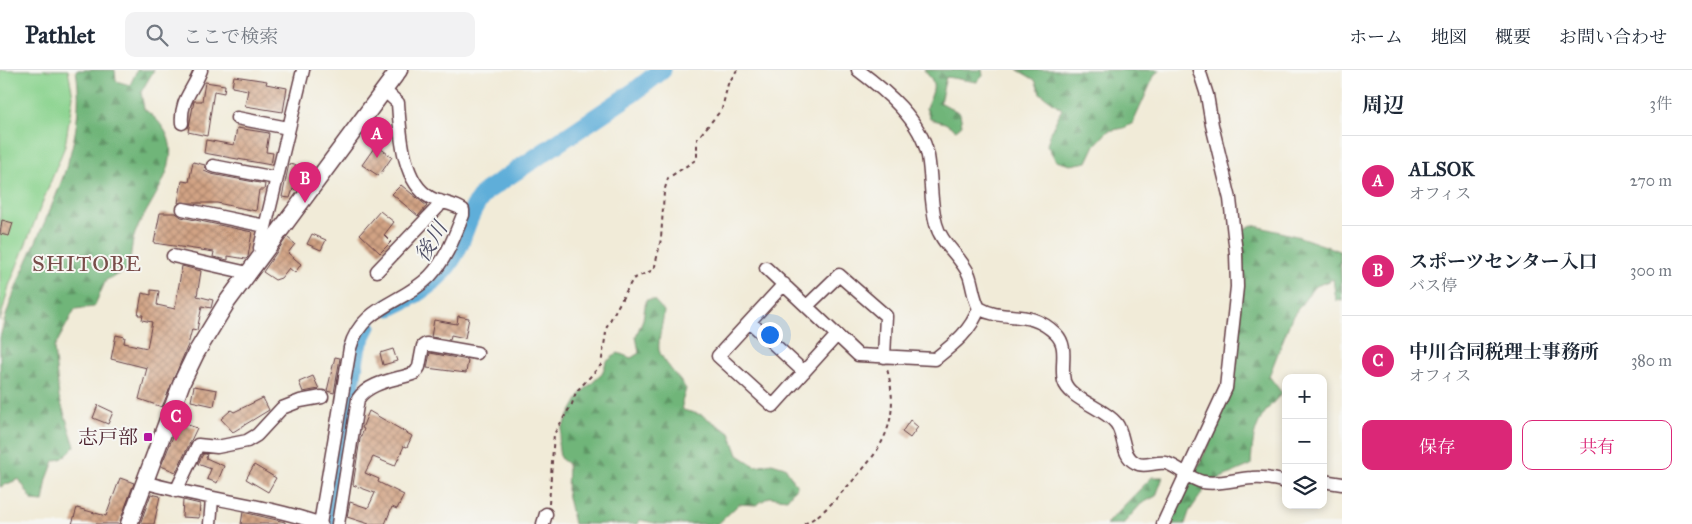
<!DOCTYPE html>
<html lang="ja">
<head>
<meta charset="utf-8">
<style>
  :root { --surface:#fff; --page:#f2f2f3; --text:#1f2937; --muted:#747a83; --line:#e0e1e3; --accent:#db2777 }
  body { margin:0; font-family:"IM FELL Great Primer","Noto Serif JP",serif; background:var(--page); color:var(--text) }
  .controls { position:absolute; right:15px; bottom:15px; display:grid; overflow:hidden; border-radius:10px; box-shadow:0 2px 8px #0003 }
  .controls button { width:45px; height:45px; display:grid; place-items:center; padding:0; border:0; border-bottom:1px solid var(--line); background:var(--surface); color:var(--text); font:25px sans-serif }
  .you { position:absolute; left:769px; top:264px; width:18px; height:18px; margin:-12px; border:4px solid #fff; border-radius:50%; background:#1a73e8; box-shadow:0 0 0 8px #1a73e833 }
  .badge { display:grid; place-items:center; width:32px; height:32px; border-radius:50%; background:var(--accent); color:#fff; font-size:16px; font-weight:700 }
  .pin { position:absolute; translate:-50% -41px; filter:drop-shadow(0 1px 2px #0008) }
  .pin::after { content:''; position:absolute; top:26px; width:18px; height:15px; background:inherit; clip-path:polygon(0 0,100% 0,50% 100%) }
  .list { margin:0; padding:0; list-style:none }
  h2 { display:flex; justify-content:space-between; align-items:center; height:65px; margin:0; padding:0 20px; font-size:21px }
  h2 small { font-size:16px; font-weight:400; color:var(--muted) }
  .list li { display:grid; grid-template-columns:32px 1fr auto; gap:15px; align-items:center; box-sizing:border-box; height:90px; padding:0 20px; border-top:1px solid var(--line) }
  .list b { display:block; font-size:19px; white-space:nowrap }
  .list p { margin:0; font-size:16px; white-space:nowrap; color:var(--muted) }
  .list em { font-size:16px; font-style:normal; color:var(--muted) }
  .actions { display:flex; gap:10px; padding:15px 20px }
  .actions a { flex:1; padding:11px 0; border:1px solid var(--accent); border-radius:10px; text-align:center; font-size:18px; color:var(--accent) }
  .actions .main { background:var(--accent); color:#fff }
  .icon { flex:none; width:28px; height:28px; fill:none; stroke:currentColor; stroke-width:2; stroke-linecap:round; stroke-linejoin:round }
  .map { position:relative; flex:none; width:1342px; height:454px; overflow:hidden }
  header { display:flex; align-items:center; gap:30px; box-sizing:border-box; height:70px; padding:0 25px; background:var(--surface); border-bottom:1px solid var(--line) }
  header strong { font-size:24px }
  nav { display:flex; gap:28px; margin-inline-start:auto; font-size:18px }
  .search { width:350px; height:45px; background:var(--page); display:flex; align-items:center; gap:12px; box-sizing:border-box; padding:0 18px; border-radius:10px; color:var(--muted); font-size:19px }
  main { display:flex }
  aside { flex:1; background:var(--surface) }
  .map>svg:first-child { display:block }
  .green { fill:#8ad38e; stroke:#6a795c }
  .forest { fill:url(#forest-firs); stroke:#5c6a52 }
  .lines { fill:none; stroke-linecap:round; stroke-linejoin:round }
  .river { stroke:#5faed9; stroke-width:19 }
  .building { fill:url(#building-cross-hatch) }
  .minor-casing { stroke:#633e45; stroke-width:15 }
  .major-casing { stroke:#633e45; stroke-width:19 }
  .path { stroke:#633e45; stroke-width:2; stroke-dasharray:4 4; stroke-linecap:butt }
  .minor { stroke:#fff; stroke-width:12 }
  .major { stroke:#fff; stroke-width:16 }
  .poi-dot { fill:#b5179e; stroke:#f6f6f2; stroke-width:2 }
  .labels { text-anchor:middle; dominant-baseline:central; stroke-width:4; stroke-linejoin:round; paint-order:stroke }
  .poi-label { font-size:20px; fill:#4a1f2b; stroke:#f6f6f2; text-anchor:end }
  .water-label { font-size:21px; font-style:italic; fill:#515168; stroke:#f6f6f2 }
  .quarter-label { font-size:22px; letter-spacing:1px; fill:#794d4a; stroke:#f6f6f2 }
</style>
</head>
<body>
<header>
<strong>Pathlet</strong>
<div class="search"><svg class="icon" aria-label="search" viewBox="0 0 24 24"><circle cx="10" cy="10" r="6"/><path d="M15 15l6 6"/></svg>ここで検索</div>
<nav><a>ホーム</a><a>地図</a><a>概要</a><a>お問い合わせ</a></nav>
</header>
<main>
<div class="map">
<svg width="1342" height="454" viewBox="0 0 1342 454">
  <defs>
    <pattern id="forest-firs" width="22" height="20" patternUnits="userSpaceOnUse" patternTransform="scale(1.25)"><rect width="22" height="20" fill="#6fb579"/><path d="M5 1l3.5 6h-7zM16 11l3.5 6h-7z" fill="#5d9363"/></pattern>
    <pattern id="building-cross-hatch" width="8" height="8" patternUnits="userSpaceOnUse" patternTransform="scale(1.25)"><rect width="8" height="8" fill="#d1a384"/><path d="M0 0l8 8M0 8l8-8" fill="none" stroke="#ac846c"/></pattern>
  </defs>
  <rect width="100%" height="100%" fill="#f6f6f2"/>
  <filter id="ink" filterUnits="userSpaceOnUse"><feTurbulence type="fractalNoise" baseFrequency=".02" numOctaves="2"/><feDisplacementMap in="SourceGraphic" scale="10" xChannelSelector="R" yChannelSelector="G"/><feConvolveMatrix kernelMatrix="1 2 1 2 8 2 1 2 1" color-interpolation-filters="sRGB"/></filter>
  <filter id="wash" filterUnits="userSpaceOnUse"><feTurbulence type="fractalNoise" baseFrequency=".0096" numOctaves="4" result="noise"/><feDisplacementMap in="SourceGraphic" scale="20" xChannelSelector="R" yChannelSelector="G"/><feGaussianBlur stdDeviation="1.12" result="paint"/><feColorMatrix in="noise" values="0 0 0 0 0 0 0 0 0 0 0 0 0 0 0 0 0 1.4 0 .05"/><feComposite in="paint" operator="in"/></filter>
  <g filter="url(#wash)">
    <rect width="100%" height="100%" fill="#f1ebd8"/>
    <path class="green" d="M0 0H68L73 26 65 76 9 216 0 251Z"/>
    <path class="forest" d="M76 0H115L116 11 130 15 137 0H154L141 22 144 39C197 77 158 116 137 159 131 170 131 187 129 200L106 210 94 237 75 239 54 278 59 327 75 376 63 388 54 391 47 409 43 432 33 431 19 409 0 417C0 382 0 348 0 314 0 299 0 282 0 268 20 178 92 96 76 0Z
      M924 0H982L983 6 977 12 946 7 940 32 960 43 962 55 956 60 945 53 930 49 926 38C934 19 938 16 924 0Z
      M1018 0H1160L1155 4 1133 53 1124 58 1108 61 1095 75 1087 92 1071 95 1056 91 1047 75 1051 61 1062 39 1040 23 1035 10Z
      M1252 155 1300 167 1340 181 1342 231 1336 230 1333 209 1314 217 1292 247 1269 306 1282 323C1257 349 1253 358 1251 395L1209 413 1189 442 1185 454H1169L1212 368 1235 300 1239 162Z
      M646 230H654L664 241C663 253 658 268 659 280 661 289 680 309 686 319L682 332 683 340 702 345 730 363 738 385 755 396 772 393 785 397 797 416 787 429 769 427 756 435 739 434 718 454H659L640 450 638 454H574L567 423 568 394 560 388 558 373 562 358 582 322 602 304 606 292 618 283 631 288 639 283 636 266 643 249Z
      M1152 407H1163L1156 426 1141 434 1123 454H1106Z"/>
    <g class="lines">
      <path class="river" d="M390 237C422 223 446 206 460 173 467 153 472 137 486 121L634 22 662 0
        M327 454 357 276 367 256"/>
    </g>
    <g id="blocks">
      <path class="building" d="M234 6 267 11 266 14 287 18 283 42 245 36 248 20 232 17Z
        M205 12 225 15 224 23 214 21 207 66 188 62 194 31H202Z
        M237 58 269 63 266 82 273 83 271 95 204 83 206 70 234 75Z
        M376 75 392 87 379 106 362 95Z
        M193 92 205 95 204 101 211 104 265 114 264 120H259L256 141 217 133H178L182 111 189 112Z
        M289 94 304 97 301 116 298 120 293 119 290 128 282 127Z
        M401 115 427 136 418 146 392 124Z
        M380 141 394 152 384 165 391 172 380 183 360 164Z
        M160 143H176L181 147 252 162 248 187 246 189 228 186V190L213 187 214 182 154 173Z
        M2 150 13 153 9 166 0 164Z
        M312 164 326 170 321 180 307 174Z
        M287 167 295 174 288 183 301 194 295 203 289 198 281 208 275 210 263 202Z
        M182 196 201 201 197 226 213 230 211 238 202 236 197 260 192 259 188 275 162 337 139 329 147 298 111 289 116 265 125 267 124 273 147 278 152 252 142 250 143 245H138L142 223 151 225V220L159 221 157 235 175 239Z
        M458 246 469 248 465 268 451 265 450 270 431 267 434 250 457 254Z
        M393 279 397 291 383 295 380 283Z
        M430 283 468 290 466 303 427 298Z
        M335 287 340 288 334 323 327 321Z
        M313 306 319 319 303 322 299 312Z
        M194 316 217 320 214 336 191 331Z
        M263 328 269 340 233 362 221 349 231 340 234 342Z
        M98 335 113 342 108 354 93 348Z
        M369 341 412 366 407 377 404 376 395 396 373 387 365 403 379 409 378 412 404 425 397 439 392 437 385 454H369L347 447 350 432 368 438 375 423 353 415 360 369 364 359 362 358Z
        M910 350 918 357 910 368 902 362Z
        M179 352 197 358 176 402 161 396Z
        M203 384H207L206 388 224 396 217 413 207 409 211 399 198 394Z
        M254 395 276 408 268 422 246 409Z
        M120 408 134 413 119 454H72L77 438 106 446Z
        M151 424 160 426 154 454H140Z
        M183 430 200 434 199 448 182 447Z
        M243 442 285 452V454H241Z"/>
    </g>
  </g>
  <g filter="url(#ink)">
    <use href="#blocks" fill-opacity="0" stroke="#633e45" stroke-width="1"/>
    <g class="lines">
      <g class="minor-casing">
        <path id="minor" d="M858 0C886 21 921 50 928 86 932 109 930 133 936 154 941 174 961 186 969 205 973 216 973 227 979 238 1004 253 1029 237 1056 264 1069 277 1060 295 1064 311 1069 329 1104 338 1116 353 1125 364 1121 386 1136 393 1144 398 1156 391 1166 393 1179 397 1189 409 1203 412 1220 415 1235 409 1252 408 1263 407 1275 409 1286 412
          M237 48 288 58
          M182 53C180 30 193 21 201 0
          M213 96 276 108
          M183 139 265 156
          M173 186 248 203
          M262 186 260 178 303 0
          M766 198 858 285 935 289C954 274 971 261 979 238
          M377 201 438 137 440 131
          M784 214 718 286 773 336 837 265
          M807 236 839 205 886 246 884 287
          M750 252 804 302
          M1323 411 1342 414
          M144 412C203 429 264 434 321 454
          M176 421 198 375 217 377 247 371 257 365 282 338 300 331 322 327
          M210 454 212 429
          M320 454 350 278C361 236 404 233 430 206 447 188 454 167 463 145V140C453 133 441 133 431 128 402 113 400 61 398 33L384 20
          M338 454 358 329C370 311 397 310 415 303L419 297 423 276 426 274 477 283
          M543 454 546 444
          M1163 454 1226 318 1237 217 1236 183 1230 129 1212 55 1207 25 1199 0"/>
      </g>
      <g class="major-casing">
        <path id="major" d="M129 454 182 312 196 283 227 232 399 0"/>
      </g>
      <path class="path" d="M549 434 554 364 572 334 576 322 601 295 607 256 633 209 651 201 655 196 661 169 664 122 668 108 697 89V69L722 39 728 14 737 0
        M804 454C821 446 832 433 845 419 881 381 902 353 887 299"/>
      <use href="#minor" class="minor"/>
      <use href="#major" class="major"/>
    </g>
  </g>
  <rect class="poi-dot" x="143" y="362" width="10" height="10" rx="2.5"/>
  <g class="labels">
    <g class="poi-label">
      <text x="138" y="367">志戸部</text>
    </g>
    <g class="water-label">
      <text transform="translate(431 172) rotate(-59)">後川</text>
    </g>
    <g class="quarter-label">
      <text x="87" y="193">SHITOBE</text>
    </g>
  </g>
</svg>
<div class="controls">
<button>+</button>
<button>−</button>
<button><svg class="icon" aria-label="layers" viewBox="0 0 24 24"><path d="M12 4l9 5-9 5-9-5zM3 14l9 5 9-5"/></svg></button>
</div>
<div class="you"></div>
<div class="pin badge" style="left:377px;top:88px">A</div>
<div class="pin badge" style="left:305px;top:133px">B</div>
<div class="pin badge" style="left:176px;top:371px">C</div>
</div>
<aside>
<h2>周辺<small>3件</small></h2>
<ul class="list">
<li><span class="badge">A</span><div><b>ALSOK</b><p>オフィス</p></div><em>270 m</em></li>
<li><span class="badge">B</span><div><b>スポーツセンター入口</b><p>バス停</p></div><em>300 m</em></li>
<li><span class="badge">C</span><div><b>中川合同税理士事務所</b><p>オフィス</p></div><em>380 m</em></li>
</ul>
<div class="actions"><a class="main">保存</a><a>共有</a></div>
</aside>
</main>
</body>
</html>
